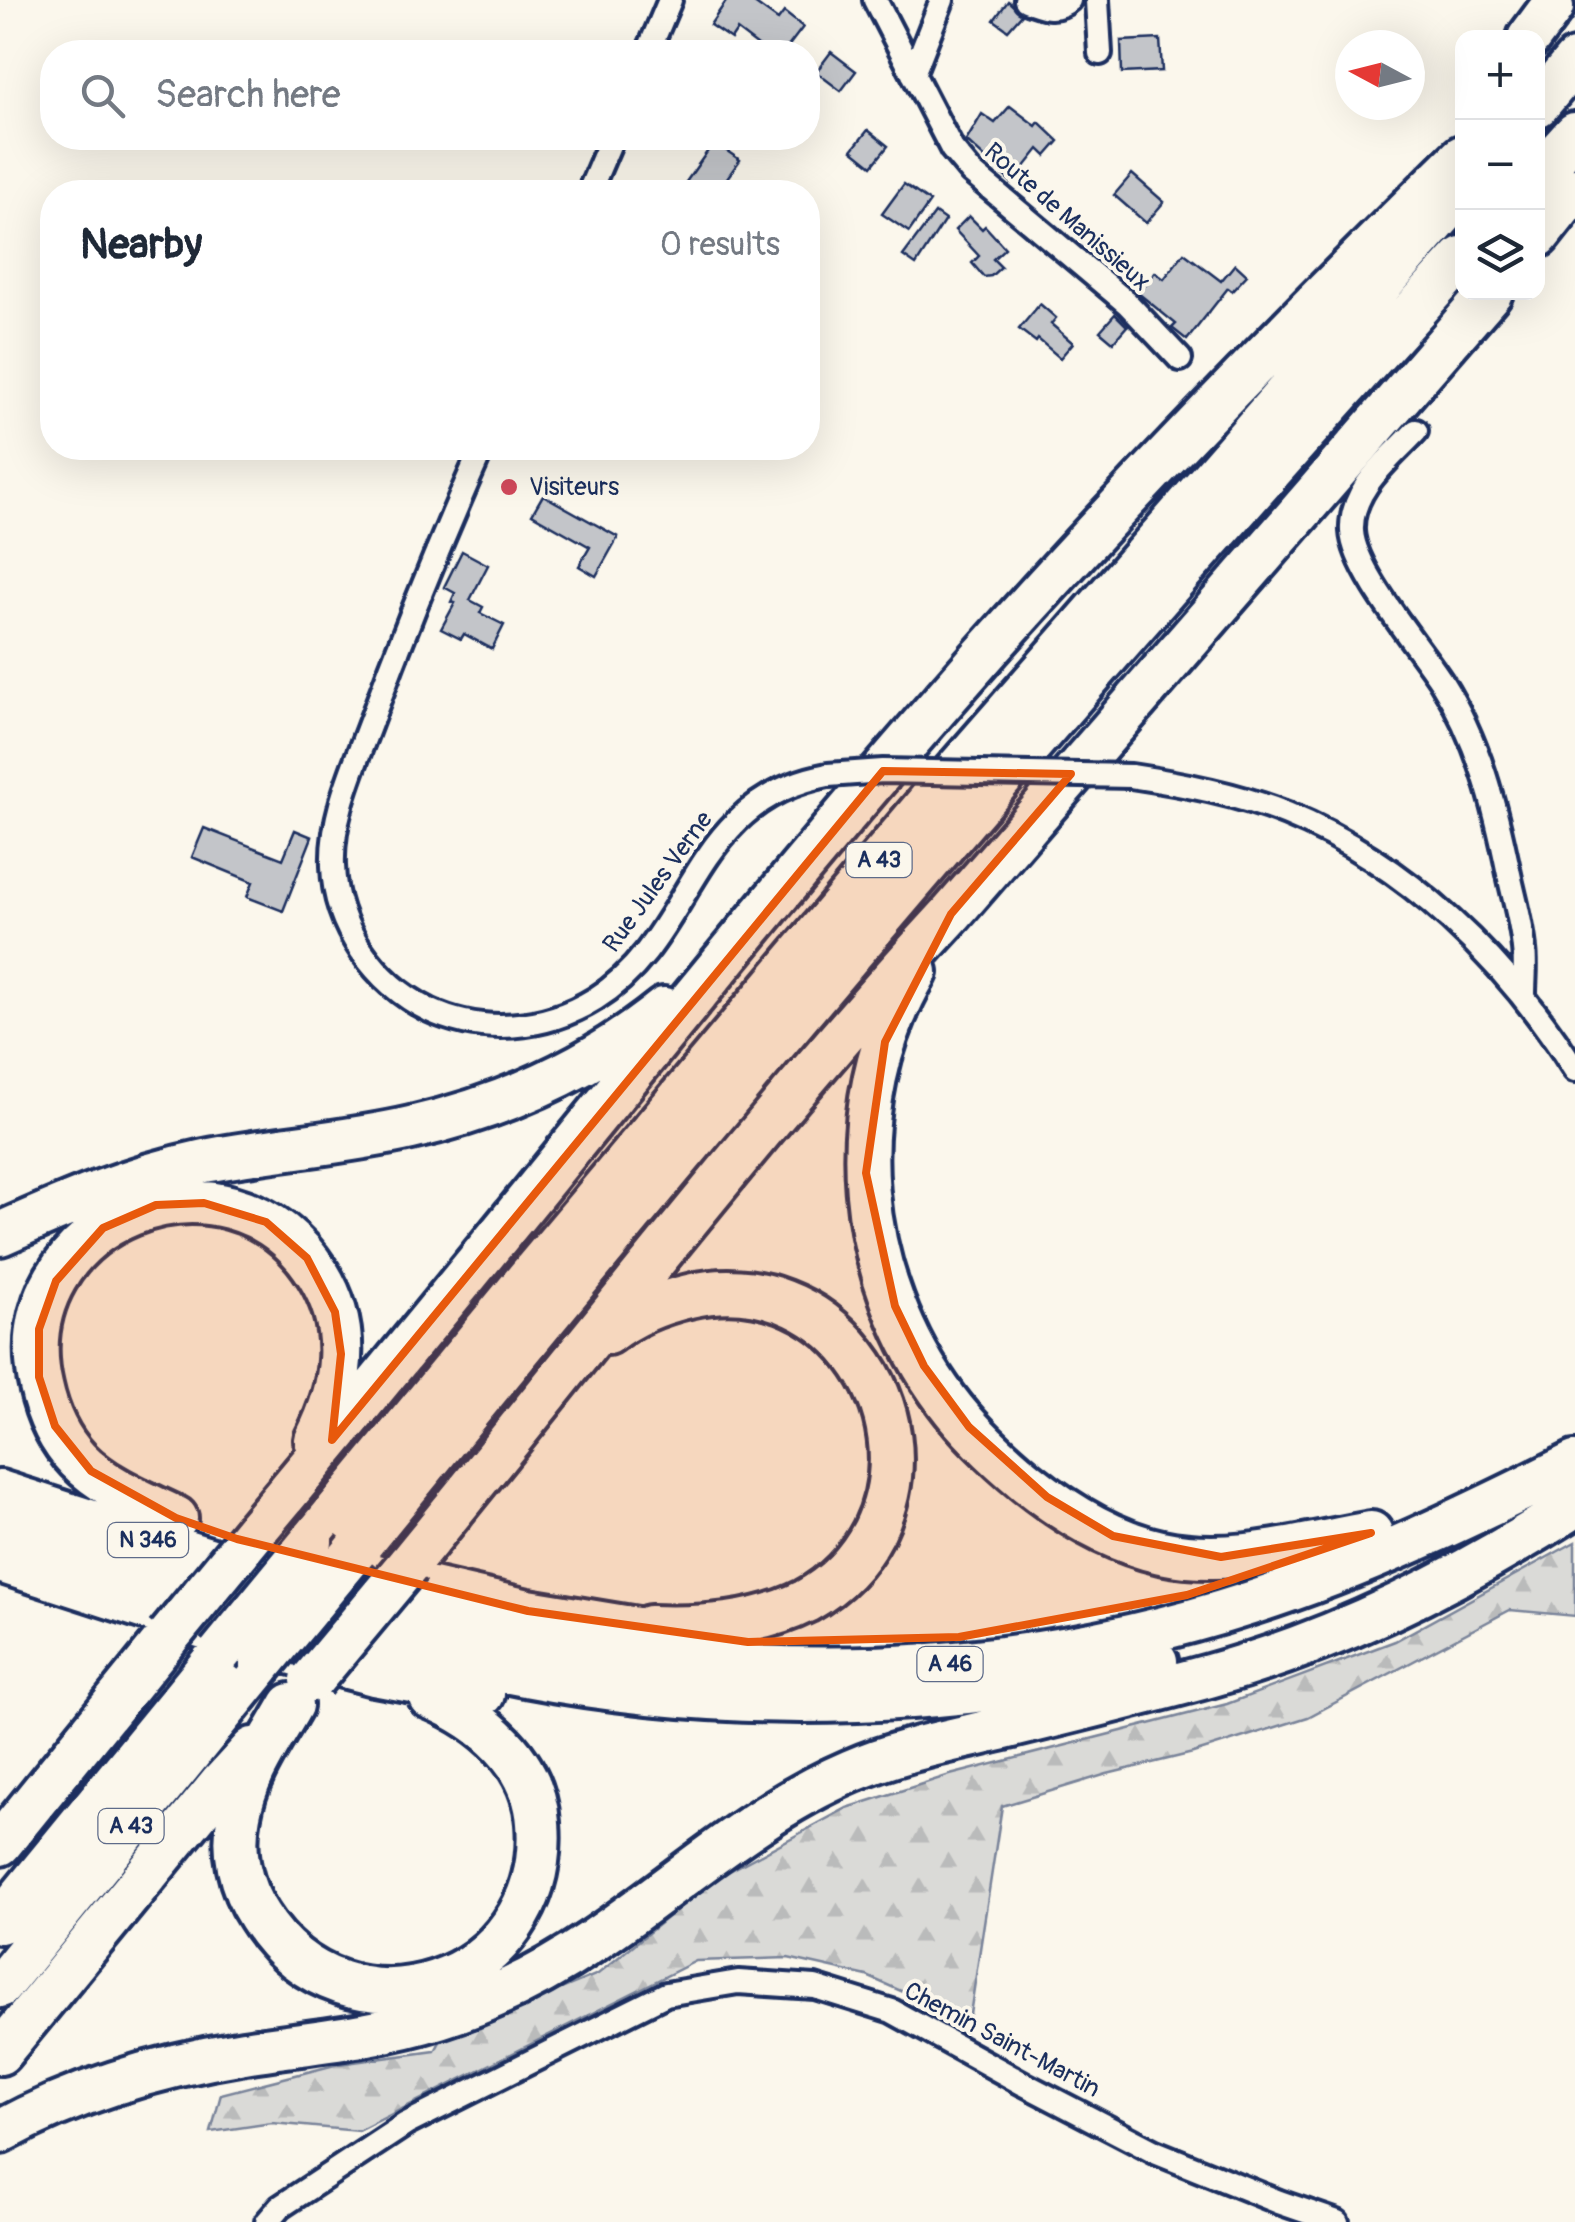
<!DOCTYPE html>
<html lang="en">
<head>
<meta charset="utf-8">
<style>
  :root { --surface:#fff; --page:#f2f2f3; --text:#1f2937; --muted:#747a83; --line:#e0e1e3 }
  body { margin:0; font-family:Pangolin,sans-serif; background:var(--page); color:var(--text) }
  .controls { position:absolute; right:30px; top:30px; display:grid; overflow:hidden; border-radius:20px; box-shadow:0 10px 40px #0002 }
  .controls button { width:90px; height:90px; display:grid; place-items:center; padding:0; border:0; border-bottom:2px solid var(--line); background:var(--surface); color:var(--text); font:50px sans-serif }
  .compass { position:absolute; left:1335px; top:30px; width:90px; height:90px; border-radius:50%; background:var(--surface); box-shadow:0 10px 40px #0002; rotate:277deg }
  .list { margin:0; padding:0; list-style:none }
  h2 { display:flex; justify-content:space-between; align-items:center; height:130px; margin:0; padding:0 40px; font-size:42px }
  h2 small { font-size:32px; font-weight:400; color:var(--muted) }
  .icon { flex:none; width:55px; height:55px; fill:none; stroke:currentColor; stroke-width:2; stroke-linecap:round; stroke-linejoin:round }
  .map { position:relative; flex:none; width:1575px; height:2222px; overflow:hidden }
  .search { position:absolute; background:var(--surface); box-shadow:0 10px 40px #0002; left:40px; top:40px; width:780px; height:110px; display:flex; align-items:center; gap:25px; box-sizing:border-box; padding:0 35px; border-radius:40px; color:var(--muted); font-size:38px }
  .panel { position:absolute; background:var(--surface); box-shadow:0 10px 40px #0002; left:40px; top:180px; width:780px; height:280px; border-radius:40px }
  .map>svg:first-child { display:block }
  .forest { fill:url(#forest-firs); stroke:#7a849a; stroke-width:2.5 }
  .building { fill:#c3c5c9; stroke:#1b2f5e; stroke-width:2.5 }
  .lines { fill:none; stroke-linecap:round; stroke-linejoin:round }
  .street-casing { stroke:#1b2f5e; stroke-width:30 }
  .highway-casing { stroke:#1b2f5e; stroke-width:50 }
  .street { stroke:#fbf7ec; stroke-width:22 }
  .highway { stroke:#fbf7ec; stroke-width:42 }
  .street-bridge-casing { stroke:#1b2f5e; stroke-width:30; stroke-linecap:butt }
  .highway-bridge-casing { stroke:#1b2f5e; stroke-width:50; stroke-linecap:butt }
  .street-bridge { stroke:#fbf7ec; stroke-width:22 }
  .highway-bridge { stroke:#fbf7ec; stroke-width:42 }
  .marked { fill:#e8590c; fill-opacity:0.2; stroke:#e8590c; stroke-width:8; stroke-linejoin:round }
  .poi-dot { fill:#d1495b; stroke:#fbf7ec; stroke-width:4 }
  .labels { text-anchor:middle; dominant-baseline:central; stroke-width:8; stroke-linejoin:round; paint-order:stroke }
  .shield { fill:#fbf7ec; stroke:#5e6b89; stroke-width:2.5 }
  .shield-label { font-size:22px; font-weight:bold; fill:#1b2f5e }
  .street-label { font-size:25px; fill:#1b2f5e; stroke:#fbf7ec }
  .poi-label { font-size:25px; fill:#1b2f5e; stroke:#fbf7ec; text-anchor:start }
</style>
</head>
<body>
<div class="map">
<svg width="1575" height="2222" viewBox="0 0 1575 2222">
  <defs>
    <pattern id="forest-firs" width="22" height="20" patternUnits="userSpaceOnUse" patternTransform="scale(2.5)"><rect width="22" height="20" fill="#dadad7"/><path d="M5 1l3.5 6h-7zM16 11l3.5 6h-7z" fill="#babbbb"/></pattern>
  </defs>
  <rect width="100%" height="100%" fill="#fbf7ec"/>
  <filter id="ink" filterUnits="userSpaceOnUse"><feTurbulence type="fractalNoise" baseFrequency=".01" numOctaves="2"/><feDisplacementMap in="SourceGraphic" scale="20" xChannelSelector="R" yChannelSelector="G"/><feConvolveMatrix kernelMatrix="1 2 1 2 8 2 1 2 1" color-interpolation-filters="sRGB"/></filter>
  <g filter="url(#ink)">
    <path class="forest" d="M1575 1542V1616L1510 1610 1308 1717 1193 1753 1107 1774 1002 1806 969 2021 867 1976 788 1958 696 1961 358 2131 272 2123 211 2132 221 2094 339 2064 435 2051 442 2038 598 1974 713 1880 847 1808 950 1775 1227 1704 1395 1641Z"/>
    <path class="building" d="M727 0H750L778 20 784 12 803 27 784 52H766L737 30 731 39 710 25Z
      M1008 1 1022 14 1008 30 994 20Z
      M1160 39 1162 71 1122 73 1121 41Z
      M831 52 856 71 841 91 816 72Z
      M1010 106 1036 126 1039 122 1059 141 1046 156 1039 149 1012 183 966 141 982 114 995 123Z
      M868 130 888 146 872 166 852 150Z
      M714 142 740 160 717 192H679Z
      M1132 174 1164 202 1146 223 1114 195Z
      M904 184 930 202 909 232 882 214Z
      M935 213 945 220 916 265 903 256Z
      M969 216 982 229 985 226 1005 248 993 259 1001 267 991 276 984 277 972 263 979 256 955 230Z
      M1184 253 1221 281 1235 264 1247 275 1232 291 1228 288 1187 340 1172 328 1176 324 1138 293 1155 272 1164 279Z
      M1040 304 1056 318 1051 324 1073 343 1060 358 1038 339 1036 342 1019 329Z
      M1115 314 1127 326 1113 342 1100 331Z
      M543 495 618 537 596 576 579 566 590 547 532 514Z
      M462 551 488 565 470 600 483 607 480 613 504 625 492 649 464 634 461 639 441 629 455 603 451 602 455 593 444 587Z
      M204 828 283 859 295 830 312 837 283 911 247 897 253 882 192 857Z"/>
    <g class="lines">
      <g class="street-casing">
        <path id="street" d="M875 0 952 149 971 172 1127 303 1180 359
          M1026 0C1041 6 1056 12 1069 0
          M1097 0 1100 53
          M648 52 670 0
          M913 74 942 0
          M589 192 612 138
          M1416 431C1390 459 1350 489 1352 531 1354 571 1417 644 1441 681 1479 741 1495 805 1509 874 1514 898 1522 924 1524 949 1526 964 1524 979 1524 995
          M482 448C442 538 405 628 371 721 354 767 331 815 333 866 335 927 375 983 429 1010 482 1035 545 1030 595 999 696 936 688 801 828 775
          M1131 776C1184 784 1237 794 1287 814 1407 863 1507 961 1575 1070
          M267 2222 280 2207 406 2124 666 1994 738 1982 815 1987 892 2011 1024 2084 1155 2152 1279 2202 1337 2222"/>
      </g>
      <g class="highway-casing">
        <path id="highway" d="M1529 38 1552 7
          M1538 105 1575 61
          M1538 175 1575 134
          M1538 236 1575 189
          M916 972C837 1106 856 1279 947 1401 970 1432 998 1458 1027 1482 1067 1514 1111 1541 1161 1552 1231 1567 1303 1545 1371 1533
          M0 1234C65 1205 130 1177 200 1162 270 1148 342 1144 411 1128 503 1107 591 1068 664 1009
          M607 1333C631 1314 659 1303 689 1296 825 1263 934 1408 874 1531 859 1560 835 1585 806 1601 759 1625 702 1629 650 1627
          M0 1492C154 1542 307 1594 465 1628 728 1685 993 1687 1251 1603 1364 1567 1470 1516 1575 1463
          M176 1518C143 1502 104 1487 78 1460 58 1439 47 1414 41 1386 3 1221 228 1130 318 1274 352 1329 344 1385 316 1440
          M0 1527C173 1583 346 1640 525 1675 735 1715 948 1707 1156 1661
          M256 1530C499 1242 729 943 979 660 1133 486 1296 320 1462 157
          M311 1542 528 1278 931 799 1462 192
          M356 1550C713 1110 1081 677 1462 258
          M0 1561 247 1641 374 1674 483 1694
          M408 1565C587 1347 759 1122 951 914L1491 292
          M371 1575 528 1611 679 1636
          M291 1705C271 1741 246 1774 239 1815 232 1850 239 1886 259 1916 346 2054 551 1985 538 1823 534 1761 483 1719 430 1697
          M0 1844 168 1637
          M0 1922 219 1654
          M0 1986 261 1665
          M0 2053 220 1785 253 1749
          M0 2132C77 2090 158 2066 244 2052 309 2042 376 2037 439 2017 493 2000 546 1973 593 1941 679 1883 755 1812 851 1771 899 1750 950 1741 1000 1729 1070 1712 1140 1695 1209 1676 1339 1641 1462 1578 1575 1506"/>
      </g>
      <use href="#street" class="street"/>
      <use href="#highway" class="highway"/>
      <g class="street-bridge-casing">
        <path id="street-bridge" d="M828 775 883 771 1131 776"/>
      </g>
      <g class="highway-bridge-casing">
        <path id="highway-bridge" d="M168 1637 256 1530
          M219 1654 311 1542
          M261 1665 356 1550
          M312 1680 408 1565"/>
      </g>
      <use href="#street-bridge" class="street-bridge"/>
      <use href="#highway-bridge" class="highway-bridge"/>
    </g>
  </g>
  <path class="marked" d="M883 771 1071 774 951 914 885 1042 866 1173 895 1306 924 1366 969 1427 1047 1497 1113 1536 1221 1557 1371 1533 1187 1595 959 1637 748 1642 528 1611 237 1539 176 1518 91 1471 55 1426 39 1377V1329L56 1281 103 1228 156 1205 204 1203 266 1222 307 1258 335 1312 341 1354 332 1440Z"/>
  <circle class="poi-dot" cx="509" cy="487" r="10"/>
  <g class="labels">
    <g class="shield">
      <rect x="846.5" y="843" width="65" height="34" rx="8"/>
      <rect x="108" y="1523" width="80" height="34" rx="8"/>
      <rect x="917.5" y="1647" width="65" height="34" rx="8"/>
      <rect x="98.5" y="1809" width="65" height="34" rx="8"/>
    </g>
    <g class="shield-label">
      <text x="879" y="860">A 43</text>
      <text x="148" y="1540">N 346</text>
      <text x="950" y="1664">A 46</text>
      <text x="131" y="1826">A 43</text>
    </g>
    <g class="street-label">
      <text transform="translate(1067 217) rotate(41)">Route de Manissieux</text>
      <text transform="translate(658 882) rotate(-54)">Rue Jules Verne</text>
      <text transform="translate(1002 2040) rotate(28)">Chemin Saint-Martin</text>
    </g>
    <g class="poi-label">
      <text x="529" y="487">Visiteurs</text>
    </g>
  </g>
</svg>
<div class="controls">
<button>+</button>
<button>−</button>
<button><svg class="icon" aria-label="layers" viewBox="0 0 24 24"><path d="M12 4l9 5-9 5-9-5zM3 14l9 5 9-5"/></svg></button>
</div>
<svg class="compass" viewBox="-18 -18 36 36"><path d="M0-13l5 13h-10z" fill="#e53935"/><path d="M0 13l5-13h-10z" fill="#747a83"/></svg>
<div class="search"><svg class="icon" aria-label="search" viewBox="0 0 24 24"><circle cx="10" cy="10" r="6"/><path d="M15 15l6 6"/></svg>Search here</div>
<section class="panel">
<h2>Nearby<small>0 results</small></h2>
<ul class="list">
</ul>
</section>
</div>
</body>
</html>
